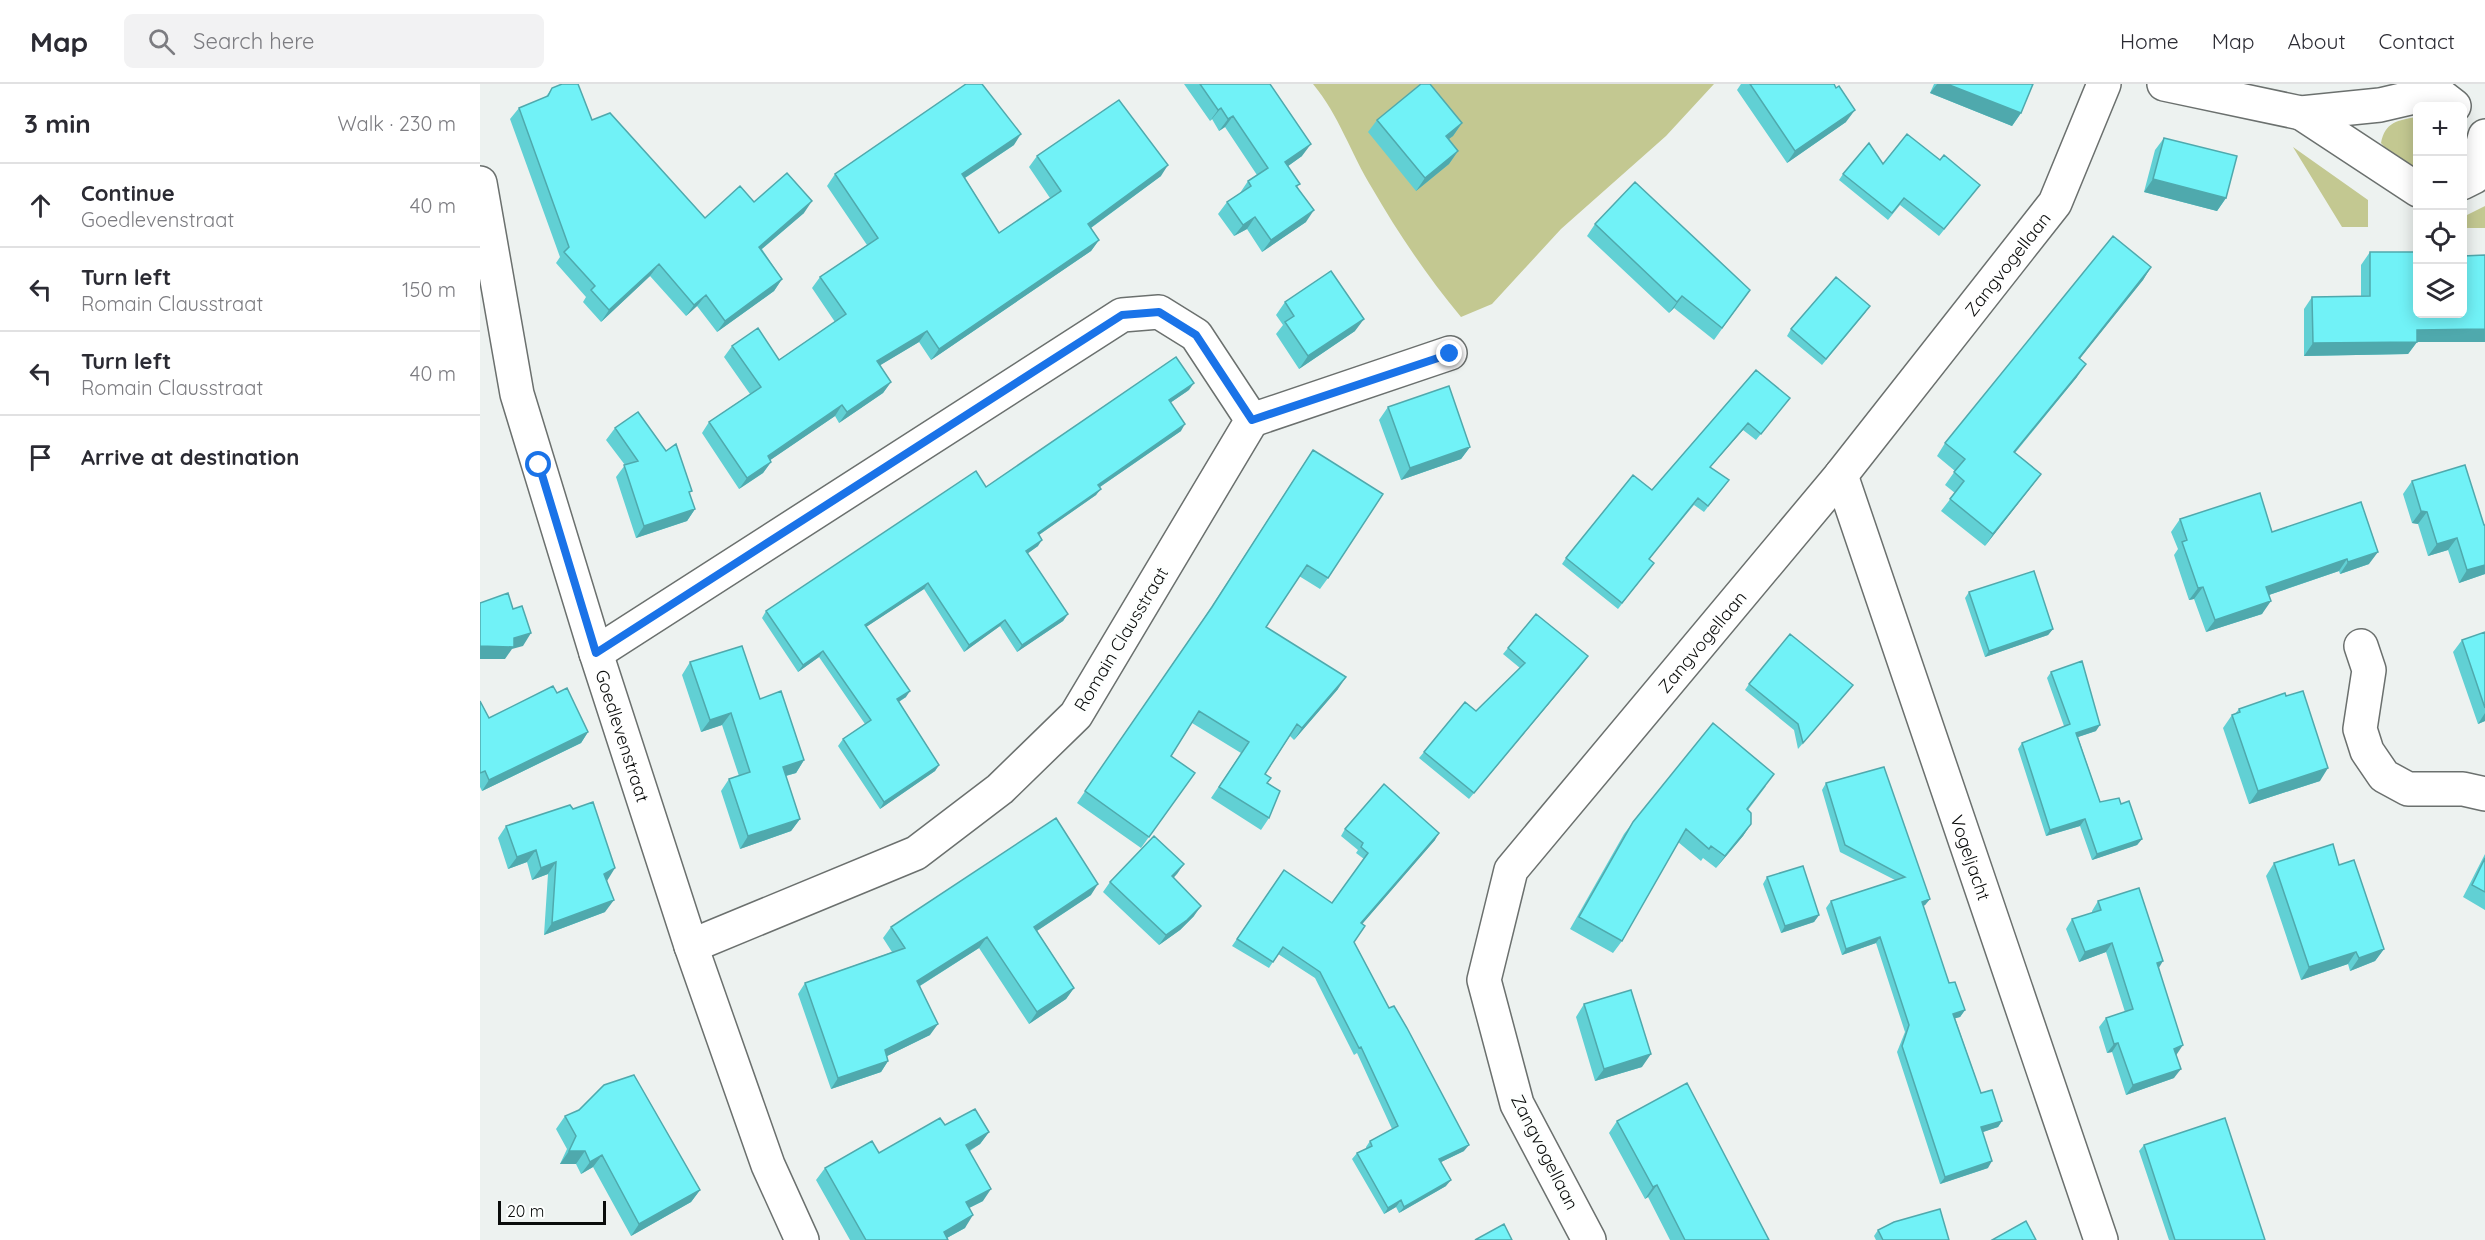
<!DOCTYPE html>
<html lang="en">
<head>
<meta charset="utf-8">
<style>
  :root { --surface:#fff; --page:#f2f2f3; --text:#2b2b33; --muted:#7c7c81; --line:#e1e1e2 }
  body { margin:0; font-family:Quicksand,sans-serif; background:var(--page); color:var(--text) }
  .controls { position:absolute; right:18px; top:18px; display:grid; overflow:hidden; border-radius:9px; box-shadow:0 3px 15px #0003 }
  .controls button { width:54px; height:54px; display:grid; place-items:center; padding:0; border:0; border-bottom:2px solid var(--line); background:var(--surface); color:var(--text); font:30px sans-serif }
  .scale { position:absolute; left:18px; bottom:15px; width:108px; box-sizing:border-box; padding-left:6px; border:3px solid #0a0c0b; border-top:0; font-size:16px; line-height:21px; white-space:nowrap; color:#0a0c0b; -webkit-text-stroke:4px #fdfffe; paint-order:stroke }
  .stop { position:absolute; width:18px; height:18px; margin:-14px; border:4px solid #1a73e8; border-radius:50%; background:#fff }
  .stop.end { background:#1a73e8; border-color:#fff; box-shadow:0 2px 6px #0008 }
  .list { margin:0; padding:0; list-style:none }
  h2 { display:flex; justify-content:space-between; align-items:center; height:78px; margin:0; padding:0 24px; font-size:26px }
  h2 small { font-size:20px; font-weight:400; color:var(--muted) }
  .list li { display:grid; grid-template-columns:39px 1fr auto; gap:18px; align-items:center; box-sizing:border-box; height:84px; padding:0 24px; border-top:2px solid var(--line) }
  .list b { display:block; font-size:22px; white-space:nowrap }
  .list p { margin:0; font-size:20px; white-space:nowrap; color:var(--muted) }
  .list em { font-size:20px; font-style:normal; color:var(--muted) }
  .icon { flex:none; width:33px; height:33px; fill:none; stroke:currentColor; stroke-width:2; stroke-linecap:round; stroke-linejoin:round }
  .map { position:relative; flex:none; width:2005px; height:1156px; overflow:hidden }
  header { display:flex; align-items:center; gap:36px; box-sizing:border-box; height:84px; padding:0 30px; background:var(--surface); border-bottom:2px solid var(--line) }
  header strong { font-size:28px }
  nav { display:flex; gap:33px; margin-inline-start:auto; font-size:21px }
  .search { width:420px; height:54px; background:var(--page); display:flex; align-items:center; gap:15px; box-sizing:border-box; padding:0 21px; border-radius:9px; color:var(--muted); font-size:22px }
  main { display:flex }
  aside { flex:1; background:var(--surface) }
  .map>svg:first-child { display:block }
  .green { fill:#c3c891 }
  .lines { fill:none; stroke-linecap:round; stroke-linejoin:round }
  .minor-casing { stroke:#6b706e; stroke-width:36 }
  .minor { stroke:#fff; stroke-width:33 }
  .wall { fill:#61d0d4 }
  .shaded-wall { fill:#4fa9ad }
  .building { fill:#71f2f7; stroke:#4fa9ad; stroke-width:1.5 }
  .route { stroke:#1a73e8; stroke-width:8 }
  .labels { text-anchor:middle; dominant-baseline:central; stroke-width:6; stroke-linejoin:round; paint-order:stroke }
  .street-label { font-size:18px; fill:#0a0c0b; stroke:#fdfffe }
</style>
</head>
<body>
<header>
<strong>Map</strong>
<div class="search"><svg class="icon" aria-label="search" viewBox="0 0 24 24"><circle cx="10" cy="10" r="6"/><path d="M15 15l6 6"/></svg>Search here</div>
<nav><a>Home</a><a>Map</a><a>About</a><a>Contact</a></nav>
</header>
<main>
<aside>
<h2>3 min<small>Walk · 230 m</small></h2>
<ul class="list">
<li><svg class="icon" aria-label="ahead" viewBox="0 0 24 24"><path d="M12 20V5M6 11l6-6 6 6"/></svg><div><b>Continue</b><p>Goedlevenstraat</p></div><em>40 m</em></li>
<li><svg class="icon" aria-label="left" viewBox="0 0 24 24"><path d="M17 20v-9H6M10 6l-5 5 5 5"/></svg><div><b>Turn left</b><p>Romain Clausstraat</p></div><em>150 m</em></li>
<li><svg class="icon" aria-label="left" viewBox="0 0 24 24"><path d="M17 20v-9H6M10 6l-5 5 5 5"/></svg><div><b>Turn left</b><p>Romain Clausstraat</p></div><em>40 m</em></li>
<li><svg class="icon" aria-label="arrive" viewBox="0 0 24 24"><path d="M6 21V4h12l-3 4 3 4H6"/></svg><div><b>Arrive at destination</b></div></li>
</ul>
</aside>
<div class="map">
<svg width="2005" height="1156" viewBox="0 0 2005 1156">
  <rect width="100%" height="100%" fill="#edf2f0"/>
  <path class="green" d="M833 0H1234L1186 52 1081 145 1012 220 981 233C947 192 918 149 892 104 871 70 859 31 833 0Z
    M1937 33V87L1910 69 1901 59C1905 38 1918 36 1937 33Z
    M1813 63 1888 116V143H1862Z
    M2005 122V144H1983V133Z"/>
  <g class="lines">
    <g class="minor-casing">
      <g id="minor">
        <path d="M1684 0 1821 29 1900 21 1956 8 1974 22"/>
        <path d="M1821 29 1938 106"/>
        <path id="s1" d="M0 99 37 310 116 569 211 862 288 1081 322 1156"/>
        <path d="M1982 99 1994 93 2005 52"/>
        <path d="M772 336 970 269"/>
        <path id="s2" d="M1361 391 1621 1156"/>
        <path d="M1881 562 1889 586 1880 645 1887 667 1904 692 1928 705H1983L2005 710"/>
        <path d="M116 569 642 231 679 228 716 251 772 336 596 631 520 705 436 769 211 862"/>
        <path id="s3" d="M1109 1156 1037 1020 1004 896 1031 786 1361 391 1575 119 1624 0"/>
      </g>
    </g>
    <use href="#minor" class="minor"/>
  </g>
  <path class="wall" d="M704 0H790L822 72 808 82 818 103 826 138 782 168 767 145 754 152 738 130 747 118 760 109 768 97 777 91 745 43 739 47 732 35 730 37Z
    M1261 0H1354L1366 38 1307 79 1257 6Z
    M1454 0H1553L1541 29 1532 42 1450 9Z
    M72 4 112 36 225 134 274 118 324 129 282 165 302 195 294 207 237 248 217 222 206 232 170 192 121 238 103 218 106 213 76 179 80 173 30 35 39 24 65 14Z
    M897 36 982 39 973 52 968 55 978 67 969 80 936 107 888 48Z
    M1684 54 1746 114 1737 127 1664 108 1675 66Z
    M534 61 485 94 519 149 570 114 549 83 557 72 681 92 611 144 619 156 611 167 451 276 439 258 400 281 411 298 403 309 359 339 355 332 290 376 291 378 283 389 259 405 222 349 229 338 270 310 244 273 252 262 299 276 355 238 332 204 340 193 387 161 347 102 355 90Z
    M1460 76 1500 101 1459 152 1420 121 1408 136 1359 96 1363 90 1403 80Z
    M1115 140 1270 206 1234 256 1194 224 1189 229 1107 152Z
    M1890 168 1936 172 2005 171V258H1937L1928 270 1824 272V225L1832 213 1881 212V181Z
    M1671 183 1663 196 1599 275 1597 293 1535 369 1561 390 1505 462 1461 427 1475 409 1465 401 1475 387 1457 372 1465 359Z
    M805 218 875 247 819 285 796 250 803 241 796 231Z
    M1386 228 1342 281 1307 252 1311 245Z
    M1276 286 1310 314 1276 356 1263 346 1230 383 1244 402 1224 428 1214 421 1169 475V485L1138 525 1082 480 1086 474 1172 406Z
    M709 306 690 319 701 347 620 403 616 411 559 451 558 462 547 470 588 530 583 537 537 568 520 542 484 568 444 505 386 543 426 613 419 618 459 681 455 687 400 725 358 662 363 655 385 640 339 573 318 588 282 534 286 527 506 403Z
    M908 323 990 363 981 375 921 396 899 336Z
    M135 344 215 425 207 437 156 454 136 393 145 381 126 356Z
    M833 366 848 494 840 505 819 492 786 543 858 605 814 656 810 652 785 690 787 699 789 734 781 746 731 714 761 669 712 639 691 672 715 689 661 764 597 719 724 534Z
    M1932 397 2004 441H2005V490L1979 499 1968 466 1948 472 1938 440 1932 439 1923 410Z
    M1700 435 1792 448 1889 480 1860 490 1859 487 1789 511 1782 530 1726 548 1714 515 1709 516 1694 471 1698 465 1691 448Z
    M1489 508 1573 545 1568 551 1505 573 1485 514Z
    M2005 548V637L1998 640 1973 568 1982 556Z
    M1028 564 1103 579 989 715 939 674 944 668 996 627 1040 584 1023 570Z
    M210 578 280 615 324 676 316 689 306 692 320 735 311 747 260 765 241 707 249 695 259 692 242 641 221 648 202 591Z
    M1571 588 1616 647 1598 653 1620 718 1641 720 1662 755 1657 761 1612 776 1600 742 1566 752 1538 665 1542 659 1584 642 1567 594Z
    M1269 600 1373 601 1318 665 1314 646 1265 606Z
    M77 609 108 648 101 659 2 707 0 703V617L9 634Z
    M1759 625 1840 697 1769 720 1743 644 1752 631 1755 630Z
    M1346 699 1450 815 1445 821 1443 822 1469 899 1485 926 1480 933 1475 934 1501 1009 1522 1037 1518 1043 1503 1048 1508 1084 1460 1100 1417 968 1425 948 1396 859 1362 871 1346 824 1351 817 1415 796 1360 768 1342 706Z
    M1286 702 1268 726 1271 740 1263 752 1236 784 1223 774 1221 777 1198 758 1142 857 1133 869 1090 845 1144 750 1153 738Z
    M26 742 127 797 125 828 64 851 68 790 52 796 47 778 28 785 18 754Z
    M865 745 955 756 882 840 874 858 984 1067 961 1078 966 1102 919 1129 916 1123 904 1130 872 1075 877 1069 886 1065V1063L890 1057 912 1045 877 969 874 971 835 894 798 870 789 884 752 862 804 786 852 819 884 775 876 769 878 766 861 752Z
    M2005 770V826L1983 813Z
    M1794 779 1859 781 1904 865 1895 877 1870 887 1868 880 1821 896 1786 792Z
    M704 780 694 793 714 832 700 846 679 861 623 808 630 798Z
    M1287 793 1339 831 1334 838 1301 849 1283 800Z
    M611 811 557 847 594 904 586 915 549 940 499 864 440 902 450 951 407 972 408 977 401 988 351 1005 318 910 325 899 412 868 403 854 411 843Z
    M1618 817 1678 884 1697 970 1694 994 1646 1011 1632 968 1627 969 1619 943 1626 934 1645 928 1626 868 1599 878 1586 845 1592 835 1612 829V827Z
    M1104 920 1162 983 1115 997 1096 933Z
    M85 1032 220 1106 211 1118 151 1152 113 1083 101 1090 96 1080H80L87 1065 76 1045Z
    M1137 1037 1289 1156H1190L1168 1113 1165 1115 1129 1049Z
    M465 1041 509 1048 500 1060 490 1067 503 1117 489 1124 485 1144 467 1154 468 1156H370L336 1096 345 1084 399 1069Z
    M1664 1061 1785 1156H1689L1659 1067Z
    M1398 1146 1469 1156H1396L1394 1152Z"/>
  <path class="shaded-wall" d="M1457 0H1467L1541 29 1532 42 1450 9Z
    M741 24 732 35 730 37 738 26Z
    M1375 26 1366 38 1307 79 1315 67Z
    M753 32 745 43 739 47 748 35Z
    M982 39 973 52 957 64 966 52Z
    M541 50 534 61 474 101 482 90Z
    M831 60 822 72 797 90 805 78Z
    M978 67 969 80 936 107 945 94Z
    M688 81 681 92 601 151 608 140Z
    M1673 95 1746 114 1737 127 1664 108Z
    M332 117 324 129 271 174 279 163Z
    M834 126 826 138 782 168 791 156Z
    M775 133 767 145 754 152 763 141Z
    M619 156 611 167 451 276 459 265Z
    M179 180 170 192 121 238 129 226Z
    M1671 183 1663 196 1590 287 1599 274Z
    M302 195 294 207 237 248 245 237Z
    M226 211 217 222 206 232 214 221Z
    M1202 212 1194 224 1189 229 1197 218Z
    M884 235 875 247 819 285 828 272Z
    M2005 245V258H1937L1928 270 1824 272 1833 259 1937 246Z
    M447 247 439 258 389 288 397 277Z
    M1606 280 1597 293 1525 380 1534 368Z
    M411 298 403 309 359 339 367 328Z
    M714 299 709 306 684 323 689 316Z
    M362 321 355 332 280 383 288 372Z
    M1268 339 1263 346 1225 389 1230 383Z
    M705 340 701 347 614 407 618 401Z
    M990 363 981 375 921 396 930 384Z
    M291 378 283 389 259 405 267 394Z
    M1561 390 1552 402 1505 462 1513 450Z
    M621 405 616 411 553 455 558 449Z
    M215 425 207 437 156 454 164 442Z
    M1941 427 1947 428 1938 440 1932 439Z
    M1977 454 1968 466 1948 472 1957 460Z
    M562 456 558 462 541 474 546 467Z
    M1898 468 1889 480 1860 490 1868 478Z
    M1867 475 1859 487 1777 515 1786 503Z
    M2005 481V490L1979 499 1987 486Z
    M448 499 444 505 380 547 385 541Z
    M1723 503 1714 515 1709 516 1718 504Z
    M1791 517 1782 530 1726 548 1735 536Z
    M588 530 583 537 537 568 542 561Z
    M525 536 520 542 484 568 489 561Z
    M1573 545 1568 551 1505 573 1509 567Z
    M51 549 43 562 32 565 25 575H0V562L34 554Z
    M343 567 339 573 318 588 323 581Z
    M1108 572 1103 579 989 715 994 709Z
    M866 593 858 605 814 656 822 644Z
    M430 607 426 613 413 621 417 615Z
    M251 629 242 641 221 648 230 636Z
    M2005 629V637L1998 640Z
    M1620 641 1616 647 1592 655 1596 649Z
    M108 648 101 659 2 707 9 696Z
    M324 676 316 689 294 695 303 683Z
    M459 681 455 687 400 725 404 718Z
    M1848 684 1840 697 1769 720 1778 707Z
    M320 735 311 747 260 765 268 752Z
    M1605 735 1600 742 1566 752 1570 746Z
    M1271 740 1263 752 1236 784 1245 772Z
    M959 749 955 756 877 846 881 839Z
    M1662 755 1657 761 1612 776 1617 770Z
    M56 766 47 778 28 785 37 773Z
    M76 778 68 790 52 796 61 784Z
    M704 780 697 790 685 802 692 792Z
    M135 784 127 797 124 790Z
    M618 800 611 811 546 854 554 843Z
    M1450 815 1445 821 1437 825 1442 818Z
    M134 816 125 828 64 851 72 839Z
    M721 822 714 832 700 846 679 861 686 851Z
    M1339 831 1334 838 1301 849 1305 842Z
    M507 853 499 864 430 908 437 897Z
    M1400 853 1396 859 1362 871 1366 865Z
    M1632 859 1626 868 1599 878 1605 868Z
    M1904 865 1895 877 1870 887 1879 874Z
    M1876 868 1868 880 1821 896 1829 883Z
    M1683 877 1677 887V879Z
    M594 904 586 915 549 940 557 928Z
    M1485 926 1480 933 1469 936 1473 930Z
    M458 940 450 951 397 977 405 966Z
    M1638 959 1632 968 1627 969 1634 960Z
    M1703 961 1697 970 1688 974 1694 965Z
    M1171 970 1162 983 1115 997 1124 985Z
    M408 977 401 988 351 1005 358 994Z
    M1701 985 1694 994 1646 1011 1653 1001Z
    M1522 1037 1518 1043 1497 1050 1501 1043Z
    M509 1048 500 1060 478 1073 486 1061Z
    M989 1061 984 1067 955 1081 959 1075Z
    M89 1067H105L96 1080H80Z
    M122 1071 113 1083 101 1090 110 1078Z
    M1512 1077 1508 1084 1460 1100 1465 1093Z
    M971 1096 966 1102 919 1129 924 1123Z
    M1177 1101 1168 1113 1165 1115 1173 1103Z
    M511 1105 503 1117 477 1130 486 1118Z
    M220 1106 211 1118 151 1152 159 1140Z
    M921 1116 916 1123 904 1130 908 1124Z
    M493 1131 485 1144 463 1156 464 1148Z"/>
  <path class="building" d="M82 0H98L112 36 130 29 225 134 260 102 274 118 307 89 332 117 279 163 302 195 245 237 226 211 214 221 179 180 129 226 111 206 115 202 84 168 89 163 39 24 68 12 72 4Z
    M486 0H502L541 50 482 90 519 149 581 107 557 72 639 16 688 81 608 140 619 156 459 265 447 247 397 277 411 298 367 328 362 321 288 372 291 378 267 394 229 338 281 303 252 262 278 244 299 276 366 230 340 193 398 154 355 90Z
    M720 0H790L831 60 805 78 820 100 816 102 834 126 791 156 775 133 763 141 747 118 771 102 768 97 788 84 753 32 748 35 741 24 738 26Z
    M941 0H950L982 39 966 52 978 67 945 94 897 36Z
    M1270 0H1354L1356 4 1359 2 1375 26 1315 67Z
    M1467 0H1553L1541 29Z
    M1427 50 1460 76 1464 71 1500 101 1464 145 1424 114 1412 129 1363 90 1389 59 1403 80Z
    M1684 54 1757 72 1746 114 1673 95Z
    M1155 98 1270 206 1242 244 1202 212 1197 218 1115 140Z
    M1633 152 1671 183 1599 274 1606 280 1534 368 1561 390 1513 450 1470 415 1484 397 1474 388 1485 375 1465 359Z
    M1890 168H1936V172H1938V230H1983V172L2005 171V245L1937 246V258L1833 259 1832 213 1890 212Z
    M851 187 884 235 828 272 805 238 814 232 805 218Z
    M1356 193 1390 222 1346 275 1311 245Z
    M696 273 714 299 689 316 705 340 618 401 621 405 558 449 562 456 546 467 588 530 542 561 525 536 489 561 448 499 385 541 430 607 417 615 459 681 404 718 363 655 391 636 343 567 323 581 286 527 496 387 506 403Z
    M1276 286 1310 314 1281 350 1268 339 1230 383 1249 396 1228 422 1218 414 1169 475 1174 479 1142 519 1086 474 1153 391 1172 406Z
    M969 302 990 363 930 384 908 323Z
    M158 328 186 367 196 360 212 407 209 408 215 425 164 442 144 381 158 377 135 344Z
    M833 366 903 410 848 494 827 481 786 543 866 593 822 644 817 640 785 690 791 694 787 699 800 707 789 734 739 703 769 658 719 627 691 672 715 689 669 753 605 707 732 523Z
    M1985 381 2004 441H2005V481L1987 486 1977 454 1957 460 1947 428 1941 427 1932 397Z
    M1780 409 1792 448 1881 418 1898 468 1868 478 1867 475 1786 503 1791 517 1735 536 1723 503 1718 504 1702 458 1707 456 1700 435Z
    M1554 487 1573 545 1509 567 1489 508Z
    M28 509 33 525 42 522 51 549 34 554V563L0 562V519Z
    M1056 530 1108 572 994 709 944 668 985 618 996 627 1045 579 1028 564Z
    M2005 548V624L1982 556Z
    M1310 550 1373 601 1323 659 1318 640 1269 600Z
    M262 562 280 615 301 607 324 676 303 683 320 735 268 752 249 695 270 688 251 629 230 636 210 578Z
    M1602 577 1620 641 1596 649 1620 718 1639 714 1641 720 1649 717 1662 755 1617 770 1605 735 1570 746 1542 659 1590 640 1571 588Z
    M73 602 77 609 87 604 108 648 9 696 5 687 0 689V617L9 634Z
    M1823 607 1848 684 1778 707 1752 631 1760 628 1759 625 1805 609 1806 612Z
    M1233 639 1294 690 1267 725 1271 729V740L1245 772 1231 762 1229 765 1206 745 1142 857 1099 833 1153 738Z
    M1404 683 1450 815 1442 818 1469 899 1475 898 1485 926 1473 930 1501 1009 1512 1006 1522 1037 1501 1043 1512 1077 1465 1093 1422 962 1429 941 1400 853 1366 865 1351 817 1425 793 1365 761 1346 699Z
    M904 700 959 749 881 839 885 842 874 858 909 924 914 922 927 944 989 1061 959 1075 971 1096 924 1123 921 1116 908 1124 877 1069 892 1062 890 1057 918 1042 881 963 879 964 840 888 803 863 793 878 757 855 804 786 852 819 888 769 881 763 883 759 865 745Z
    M113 718 135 784 124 790 134 816 72 839 76 778 61 784 56 766 37 773 26 742 90 721 93 725Z
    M576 734 618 800 554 843 594 904 557 928 507 853 437 897 458 940 405 966 408 977 358 994 325 899 425 864 411 843Z
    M674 752 704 780 692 792 721 822 707 836 686 851 630 798Z
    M1853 760 1859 781 1874 776 1904 865 1879 874 1876 868 1829 883 1794 779Z
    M2005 774V808L1992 801Z
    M1323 782 1339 831 1305 842 1287 793Z
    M1659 804 1683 877 1677 879 1703 961 1694 965 1701 985 1653 1001 1638 959 1634 960 1626 934 1653 925 1632 859 1605 868 1592 835 1621 826 1618 817Z
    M1151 906 1171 970 1124 985 1104 920Z
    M154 991 220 1106 159 1140 122 1071 110 1078 105 1067H89L96 1052 85 1032 99 1026 124 1001Z
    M1207 999 1289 1156H1205L1177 1101 1173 1103 1137 1037Z
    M495 1025 509 1048 486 1061 511 1105 486 1118 493 1131 464 1148 468 1156H386L345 1084 392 1057 399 1069 460 1034 465 1041Z
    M1745 1034 1785 1156H1695L1664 1061Z
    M1460 1125 1469 1156H1403L1398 1146 1414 1138Z
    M1546 1137 1556 1156H1512Z
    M1024 1140 1032 1156H995Z"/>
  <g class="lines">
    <path class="route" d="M59 381 116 569 642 231 679 228 716 251 772 336 970 270"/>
  </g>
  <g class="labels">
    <g class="street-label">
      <text stroke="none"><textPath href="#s3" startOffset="1179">Zangvogellaan</textPath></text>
      <text transform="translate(641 555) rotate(-59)">Romain Clausstraat</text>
      <text stroke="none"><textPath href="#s3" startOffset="693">Zangvogellaan</textPath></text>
      <text stroke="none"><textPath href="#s1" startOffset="572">Goedlevenstraat</textPath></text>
      <text stroke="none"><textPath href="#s2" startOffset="404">Vogeljacht</textPath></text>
      <text transform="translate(1065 1068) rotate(63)">Zangvogellaan</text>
    </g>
  </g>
</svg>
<div class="controls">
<button>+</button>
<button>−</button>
<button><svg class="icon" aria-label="locate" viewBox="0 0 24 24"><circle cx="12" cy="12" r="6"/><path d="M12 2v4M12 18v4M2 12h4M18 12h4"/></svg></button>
<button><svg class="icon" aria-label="layers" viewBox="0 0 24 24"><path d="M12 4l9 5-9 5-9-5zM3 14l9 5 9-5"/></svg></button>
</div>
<div class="scale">20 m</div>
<div class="stop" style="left:59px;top:381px"></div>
<div class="stop end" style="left:970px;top:270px"></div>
</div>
</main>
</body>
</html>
